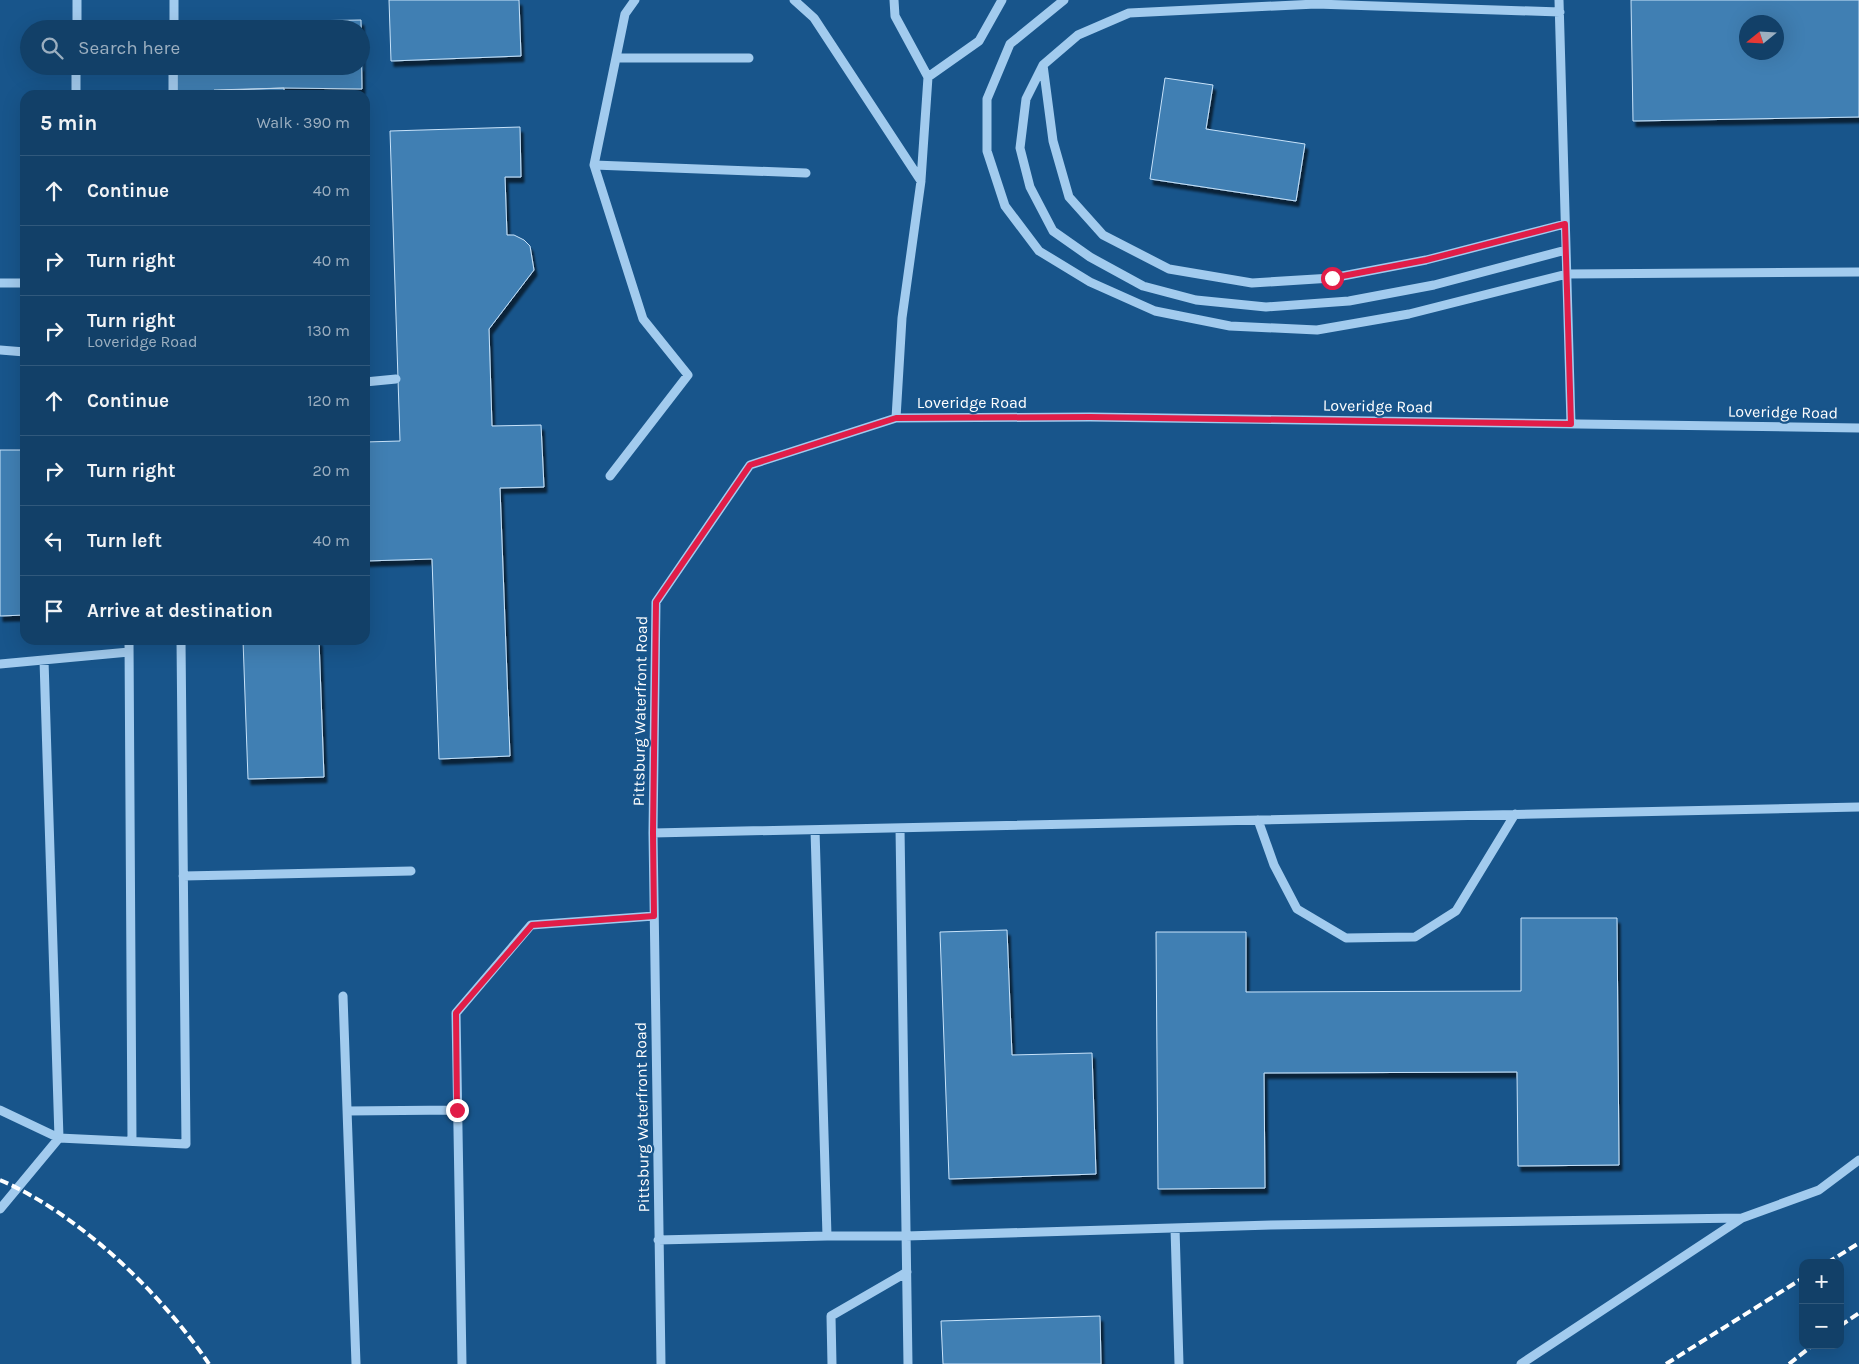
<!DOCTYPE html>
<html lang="en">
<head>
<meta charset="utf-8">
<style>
  :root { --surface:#124068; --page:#1b476e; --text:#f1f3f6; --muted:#9cafc0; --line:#31597c }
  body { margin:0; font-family:Karla,sans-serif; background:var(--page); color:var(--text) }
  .controls { position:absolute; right:15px; bottom:15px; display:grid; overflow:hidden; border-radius:10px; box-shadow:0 5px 20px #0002 }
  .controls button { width:45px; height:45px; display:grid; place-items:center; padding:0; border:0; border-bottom:1px solid var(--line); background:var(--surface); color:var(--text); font:25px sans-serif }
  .compass { position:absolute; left:1739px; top:15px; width:45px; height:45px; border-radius:50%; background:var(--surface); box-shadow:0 5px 20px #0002; rotate:252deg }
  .stop { position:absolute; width:15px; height:15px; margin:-11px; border:4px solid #e11d48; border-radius:50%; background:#fff }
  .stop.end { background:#e11d48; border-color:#fff; box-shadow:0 1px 5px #0008 }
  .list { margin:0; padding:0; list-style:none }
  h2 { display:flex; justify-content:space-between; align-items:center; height:65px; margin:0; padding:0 20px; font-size:21px }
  h2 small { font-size:16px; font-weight:400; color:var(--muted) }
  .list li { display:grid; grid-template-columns:32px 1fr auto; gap:15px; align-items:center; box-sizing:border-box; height:70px; padding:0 20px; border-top:1px solid var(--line) }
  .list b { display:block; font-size:19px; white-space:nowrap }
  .list p { margin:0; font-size:16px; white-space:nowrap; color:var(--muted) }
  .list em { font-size:16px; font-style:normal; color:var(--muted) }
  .icon { flex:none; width:28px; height:28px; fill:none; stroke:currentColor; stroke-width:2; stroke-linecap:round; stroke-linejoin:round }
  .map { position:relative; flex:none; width:1859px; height:1364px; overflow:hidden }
  .search { position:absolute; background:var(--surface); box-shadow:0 5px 20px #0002; left:20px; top:20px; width:350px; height:55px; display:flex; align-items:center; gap:12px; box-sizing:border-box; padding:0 18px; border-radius:28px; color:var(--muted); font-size:19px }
  .panel { position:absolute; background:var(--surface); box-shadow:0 5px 20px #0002; left:20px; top:90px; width:350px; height:555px; border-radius:15px }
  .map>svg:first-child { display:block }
  .building { fill:#407fb3; stroke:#c8e3fa; fill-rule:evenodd; filter:url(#shadow) }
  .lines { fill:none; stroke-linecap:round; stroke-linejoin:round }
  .minor { stroke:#a2cbee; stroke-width:9 }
  .rail { stroke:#fff; stroke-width:4; stroke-dasharray:9 4; stroke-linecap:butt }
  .route { stroke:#e11d48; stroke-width:6 }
  .labels { text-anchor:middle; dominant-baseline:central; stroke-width:4.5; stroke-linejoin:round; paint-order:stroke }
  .street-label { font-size:16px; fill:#fff; stroke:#18558b }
</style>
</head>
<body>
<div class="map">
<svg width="1859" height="1364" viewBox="0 0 1859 1364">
  <defs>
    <filter id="shadow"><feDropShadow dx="3" dy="5.5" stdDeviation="1" flood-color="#0009"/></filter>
  </defs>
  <rect width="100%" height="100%" fill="#18558b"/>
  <path class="building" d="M389 0H519L521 56 391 61Z
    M1631 0H1859V117L1633 121ZM1746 22H1776V52H1746Z
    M361 20 362 89 284 88 177 92V66H361V29H176V23Z
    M1165 78 1213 85 1206 129 1305 144 1296 201 1150 179Z
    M284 88V95H214V90Z
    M520 127 521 177H505L507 235H514L524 240 530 246 534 270 489 329 492 426 541 425 544 487 500 488 510 756 439 759 432 559 365 561V442L400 441 390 131Z
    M0 450H25V615L0 616Z
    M243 640H319L324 777 248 779Z
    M1521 918H1617L1619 1165 1518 1166 1517 1072 1264 1073 1265 1188 1158 1189 1156 932H1246V992L1521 991Z
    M1007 930 1012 1055 1092 1053 1096 1174 949 1179 940 932Z
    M1100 1316 1101 1364H943L941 1321Z"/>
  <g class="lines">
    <path class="minor" d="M894 0 895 16 928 77 921 180
      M1064 0 1010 44 987 99V151L1005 206 1039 251 1090 282 1155 311 1230 326 1317 330 1409 314 1567 274 1859 272
      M1559 0 1571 424
      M1560 12 1316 4 1129 13 1078 35 1043 65 1026 99 1020 148 1030 187 1053 231 1090 257 1143 286 1196 300 1266 307 1349 301 1434 285 1566 250
      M77 29V0
      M174 29V0
      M616 58H749
      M1043 65 1053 141 1069 197 1103 235 1169 269 1252 283 1332 278 1426 260 1565 224
      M928 77 979 41 1002 0
      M76 95V66
      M173 95V66
      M594 165 806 173
      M0 283H25
      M0 350 25 352
      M365 382 396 379
      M896 418 1090 417 1859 428
      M610 476 688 375 643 319 594 165 625 14 635 0
      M129 640 132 1141
      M0 664 129 652
      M1258 820 1274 865 1297 909 1346 938 1415 937 1456 911 1515 814
      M900 828 908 1364
      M815 830 827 1236
      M653 833 1859 807
      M183 876 411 871
      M343 996 356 1364
      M0 1110 59 1138 44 660
      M347 1111 457 1110
      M0 1209 59 1138 186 1144 181 640
      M1175 1228 1179 1364
      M658 1240 827 1236H906L1271 1225 1742 1218 1819 1190 1859 1160
      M462 1364 456 1013 531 925 654 916
      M661 1364 653 833 656 602 750 465 896 418 902 318 921 181 814 18 794 0
      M832 1364 831 1316 907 1272
      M1521 1364 1742 1218"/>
    <path class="rail" d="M0 1180C79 1214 161 1293 209 1364
      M1827 1263 1859 1243
      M1840 1326 1859 1313
      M1666 1364 1803 1278
      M1789 1364 1813 1345"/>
  </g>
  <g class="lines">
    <path class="route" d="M457 1110 456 1013 532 925 654 916 653 833 656 602 750 465 896 418 1090 417 1571 424 1565 224 1426 260 1332 278"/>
  </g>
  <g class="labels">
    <g class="street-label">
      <text x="972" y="402">Loveridge Road</text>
      <text transform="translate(1378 406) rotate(1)">Loveridge Road</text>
      <text transform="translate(1783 412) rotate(1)">Loveridge Road</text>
      <text transform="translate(640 711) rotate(-89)">Pittsburg Waterfront Road</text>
      <text transform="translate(642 1117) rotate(-91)">Pittsburg Waterfront Road</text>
    </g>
  </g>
</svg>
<div class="controls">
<button>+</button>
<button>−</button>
</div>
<svg class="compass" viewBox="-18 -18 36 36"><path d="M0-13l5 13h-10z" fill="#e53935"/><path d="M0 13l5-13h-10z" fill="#9cafc0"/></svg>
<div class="stop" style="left:1332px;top:278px"></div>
<div class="stop end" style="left:457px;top:1110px"></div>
<div class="search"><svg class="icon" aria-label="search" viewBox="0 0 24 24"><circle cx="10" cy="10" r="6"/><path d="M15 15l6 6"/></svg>Search here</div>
<section class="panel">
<h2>5 min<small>Walk · 390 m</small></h2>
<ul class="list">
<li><svg class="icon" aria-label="ahead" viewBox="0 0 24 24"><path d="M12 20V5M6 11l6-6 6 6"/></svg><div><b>Continue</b></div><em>40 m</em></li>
<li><svg class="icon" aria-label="right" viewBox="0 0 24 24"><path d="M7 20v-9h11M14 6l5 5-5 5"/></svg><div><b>Turn right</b></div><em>40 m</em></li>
<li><svg class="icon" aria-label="right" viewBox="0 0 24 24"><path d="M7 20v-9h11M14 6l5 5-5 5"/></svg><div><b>Turn right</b><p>Loveridge Road</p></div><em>130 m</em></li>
<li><svg class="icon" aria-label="ahead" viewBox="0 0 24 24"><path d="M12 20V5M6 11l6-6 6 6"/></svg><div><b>Continue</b></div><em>120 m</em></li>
<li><svg class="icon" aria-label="right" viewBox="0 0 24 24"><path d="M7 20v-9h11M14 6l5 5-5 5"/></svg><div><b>Turn right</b></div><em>20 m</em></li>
<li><svg class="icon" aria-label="left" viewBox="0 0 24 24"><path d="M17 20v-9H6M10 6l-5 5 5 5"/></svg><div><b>Turn left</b></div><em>40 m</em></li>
<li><svg class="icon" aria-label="arrive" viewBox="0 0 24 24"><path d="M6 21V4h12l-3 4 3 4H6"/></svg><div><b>Arrive at destination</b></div></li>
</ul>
</section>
</div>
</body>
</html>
